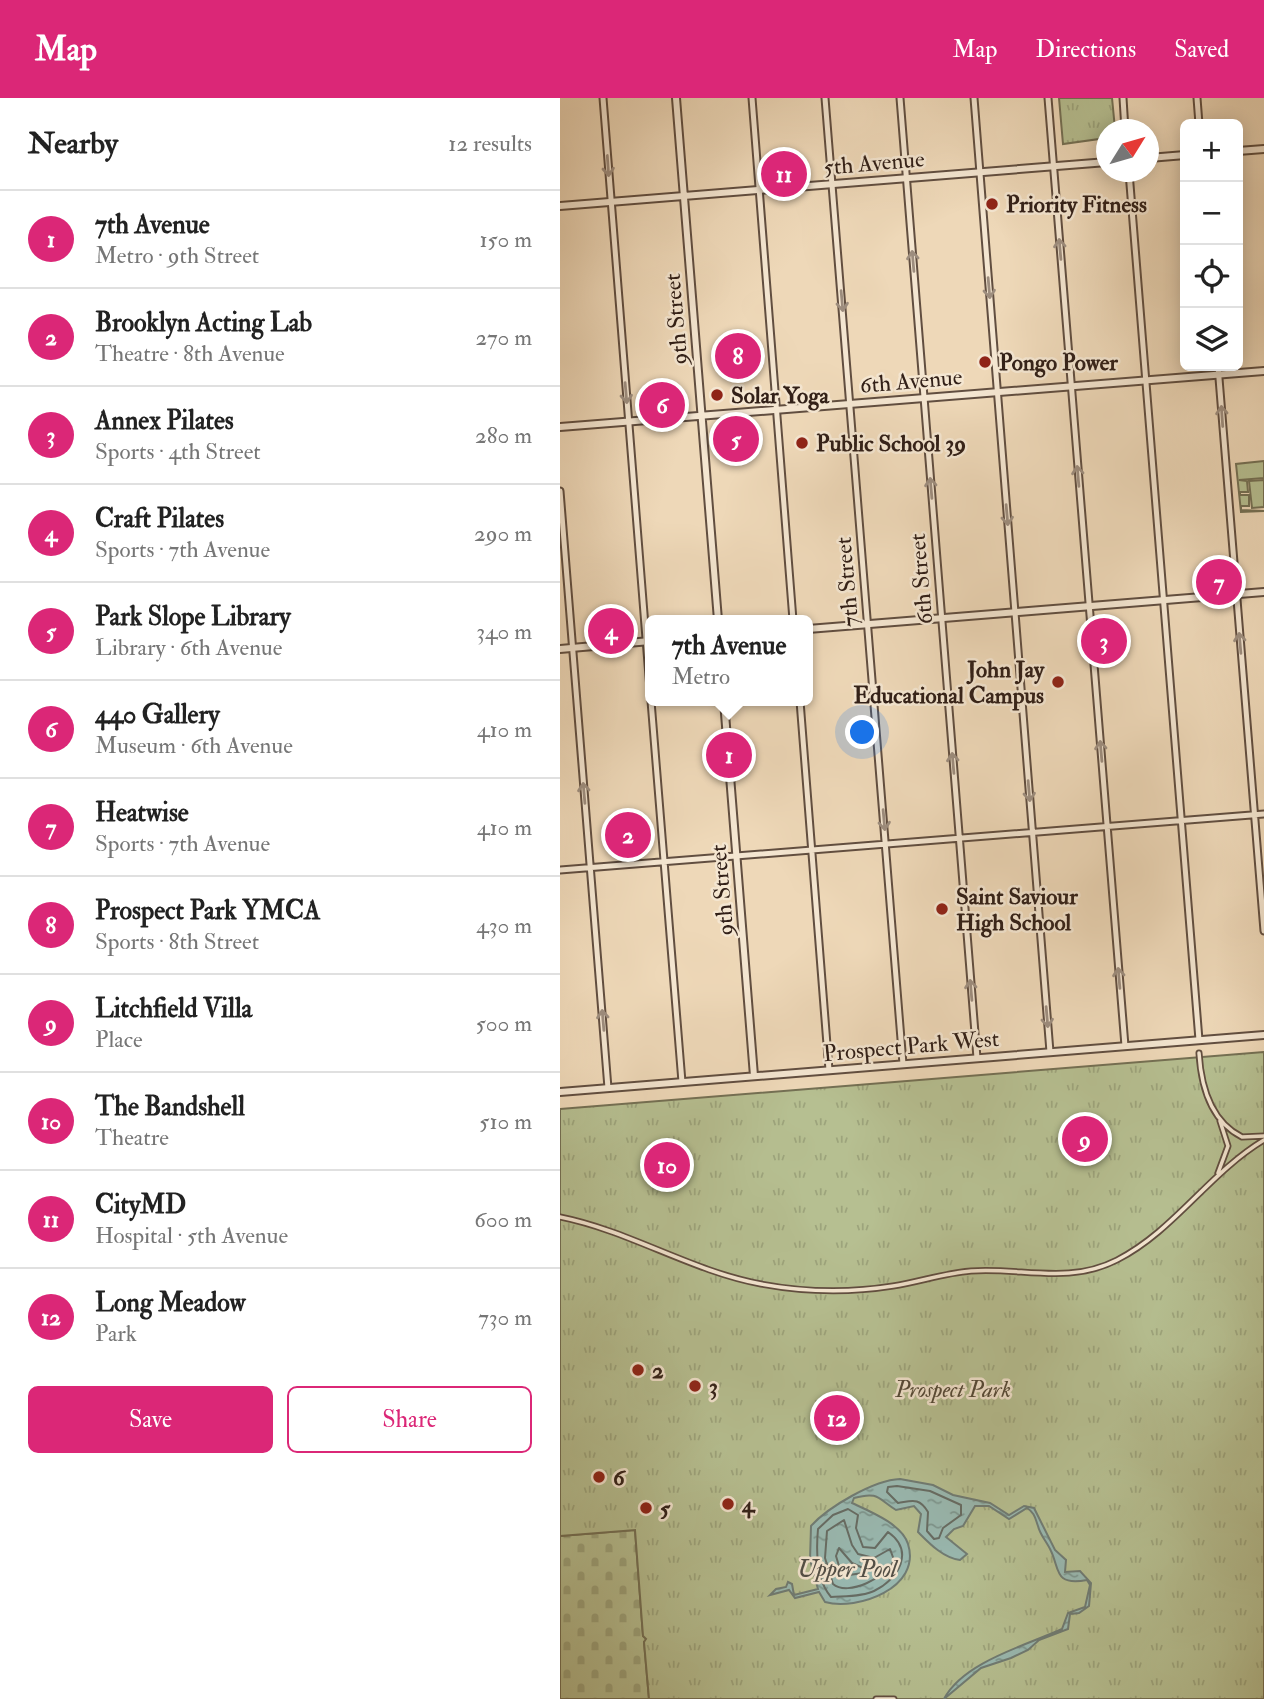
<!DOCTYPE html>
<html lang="en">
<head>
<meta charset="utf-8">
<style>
  :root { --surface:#fff; --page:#f6f6f6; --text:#222; --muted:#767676; --line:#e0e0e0; --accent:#db2777 }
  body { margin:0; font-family:"IM FELL Double Pica",serif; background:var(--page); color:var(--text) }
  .controls { position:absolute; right:21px; top:21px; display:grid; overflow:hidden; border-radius:10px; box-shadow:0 4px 18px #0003 }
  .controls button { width:63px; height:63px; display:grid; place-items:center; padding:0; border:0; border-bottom:2px solid var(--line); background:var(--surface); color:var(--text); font:35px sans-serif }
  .compass { position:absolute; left:536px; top:21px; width:63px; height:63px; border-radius:50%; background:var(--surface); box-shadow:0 4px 18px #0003; rotate:53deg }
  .you { position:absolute; left:303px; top:635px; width:24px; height:24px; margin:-18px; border:5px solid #fff; border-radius:50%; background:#1a73e8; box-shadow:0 0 0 10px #1a73e833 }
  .badge { display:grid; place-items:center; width:46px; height:46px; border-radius:50%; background:var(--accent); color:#fff; font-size:23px; font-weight:700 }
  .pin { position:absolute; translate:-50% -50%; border:4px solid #fff; box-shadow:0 2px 7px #0006 }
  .popup { position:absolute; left:85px; top:517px; width:168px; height:91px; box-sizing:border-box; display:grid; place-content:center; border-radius:10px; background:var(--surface); filter:drop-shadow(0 2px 5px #0005); font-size:23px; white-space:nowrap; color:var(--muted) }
  .popup b { font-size:26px; color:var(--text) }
  .popup::after { content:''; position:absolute; left:50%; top:100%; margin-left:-14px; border:14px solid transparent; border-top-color:var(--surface) }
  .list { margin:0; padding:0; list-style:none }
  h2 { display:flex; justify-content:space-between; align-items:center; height:91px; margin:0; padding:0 28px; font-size:30px }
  h2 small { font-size:23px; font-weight:400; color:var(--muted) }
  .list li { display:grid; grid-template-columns:46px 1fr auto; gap:21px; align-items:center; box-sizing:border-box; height:98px; padding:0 28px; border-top:2px solid var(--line) }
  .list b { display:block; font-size:26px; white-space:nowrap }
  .list p { margin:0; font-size:23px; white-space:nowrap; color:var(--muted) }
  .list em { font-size:23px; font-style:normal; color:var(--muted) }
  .actions { display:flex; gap:14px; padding:21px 28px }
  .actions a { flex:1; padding:16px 0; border:2px solid var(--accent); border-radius:10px; text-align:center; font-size:24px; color:var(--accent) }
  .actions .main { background:var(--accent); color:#fff }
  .icon { flex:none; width:38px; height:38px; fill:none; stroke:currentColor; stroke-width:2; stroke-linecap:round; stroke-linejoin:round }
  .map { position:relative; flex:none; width:704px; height:1601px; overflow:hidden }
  header { display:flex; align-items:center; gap:42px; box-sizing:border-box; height:98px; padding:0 35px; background:var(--accent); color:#fff }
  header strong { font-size:33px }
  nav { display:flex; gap:38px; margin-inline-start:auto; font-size:24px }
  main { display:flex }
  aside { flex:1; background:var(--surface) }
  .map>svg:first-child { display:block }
  .green { fill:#b6bf91; stroke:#747054; stroke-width:2 }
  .cemetery { fill:url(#cemetery-stones); stroke:#747054; stroke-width:2 }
  .park { fill:url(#park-tufts); stroke:#747054; stroke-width:2 }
  .water { fill:url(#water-ripples); stroke:#707c74; stroke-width:2 }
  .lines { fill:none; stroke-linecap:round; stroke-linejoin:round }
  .shore { stroke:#666c64; stroke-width:2 }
  .pedestrian-casing { stroke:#614e40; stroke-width:7 }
  .minor-casing { stroke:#614e40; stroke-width:9 }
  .tertiary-casing { stroke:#614e40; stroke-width:10 }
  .pedestrian { stroke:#f4e6d1; stroke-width:3.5 }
  .minor { stroke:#f4e6d1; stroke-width:5 }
  .tertiary { stroke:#f4e6d1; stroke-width:6 }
  .oneway { stroke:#9d8d7e }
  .poi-dot { fill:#8f2418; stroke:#f4e6d1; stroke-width:2.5 }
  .labels { text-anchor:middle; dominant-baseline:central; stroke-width:5; stroke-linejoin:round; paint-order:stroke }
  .street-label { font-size:23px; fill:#322018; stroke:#f4e6d1 }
  .poi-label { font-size:23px; font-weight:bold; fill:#322018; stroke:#f4e6d1; text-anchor:start }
  .park-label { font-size:23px; font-style:italic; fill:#534836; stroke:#f4e6d1 }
  .water-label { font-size:24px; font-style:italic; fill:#514e46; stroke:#f4e6d1 }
</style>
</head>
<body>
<header>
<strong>Map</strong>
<nav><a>Map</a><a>Directions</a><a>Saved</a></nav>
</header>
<main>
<aside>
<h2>Nearby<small>12 results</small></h2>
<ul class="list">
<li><span class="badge">1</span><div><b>7th Avenue</b><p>Metro · 9th Street</p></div><em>150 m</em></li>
<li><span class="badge">2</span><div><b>Brooklyn Acting Lab</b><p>Theatre · 8th Avenue</p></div><em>270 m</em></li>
<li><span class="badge">3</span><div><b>Annex Pilates</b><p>Sports · 4th Street</p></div><em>280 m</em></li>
<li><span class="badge">4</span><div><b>Craft Pilates</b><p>Sports · 7th Avenue</p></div><em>290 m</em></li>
<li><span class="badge">5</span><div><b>Park Slope Library</b><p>Library · 6th Avenue</p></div><em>340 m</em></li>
<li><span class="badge">6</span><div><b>440 Gallery</b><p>Museum · 6th Avenue</p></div><em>410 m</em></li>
<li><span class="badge">7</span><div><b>Heatwise</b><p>Sports · 7th Avenue</p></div><em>410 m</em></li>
<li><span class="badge">8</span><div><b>Prospect Park YMCA</b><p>Sports · 8th Street</p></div><em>430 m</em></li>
<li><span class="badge">9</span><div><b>Litchfield Villa</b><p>Place</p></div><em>500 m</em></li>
<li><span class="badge">10</span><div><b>The Bandshell</b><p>Theatre</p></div><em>510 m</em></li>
<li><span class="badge">11</span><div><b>CityMD</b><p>Hospital · 5th Avenue</p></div><em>600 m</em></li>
<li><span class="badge">12</span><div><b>Long Meadow</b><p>Park</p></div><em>730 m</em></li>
</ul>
<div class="actions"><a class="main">Save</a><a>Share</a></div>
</aside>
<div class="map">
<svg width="704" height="1601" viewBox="0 0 704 1601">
  <defs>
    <pattern id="cemetery-stones" width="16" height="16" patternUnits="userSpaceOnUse" patternTransform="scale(1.75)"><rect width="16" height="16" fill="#b6bf91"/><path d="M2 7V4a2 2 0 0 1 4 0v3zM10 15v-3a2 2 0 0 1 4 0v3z" fill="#9da47c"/></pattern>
    <pattern id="park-tufts" width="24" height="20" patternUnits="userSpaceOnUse" patternTransform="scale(1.75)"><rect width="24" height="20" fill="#b6bf91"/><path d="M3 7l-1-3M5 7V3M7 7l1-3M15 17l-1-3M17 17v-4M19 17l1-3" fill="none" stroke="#9da47c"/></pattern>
    <pattern id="water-ripples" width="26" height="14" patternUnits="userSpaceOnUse" patternTransform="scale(1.75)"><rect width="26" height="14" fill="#99b9b1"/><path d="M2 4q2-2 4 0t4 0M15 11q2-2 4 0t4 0" fill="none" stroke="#7d968f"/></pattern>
  </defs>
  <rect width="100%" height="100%" fill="#eed8b8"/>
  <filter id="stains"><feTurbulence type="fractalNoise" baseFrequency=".00286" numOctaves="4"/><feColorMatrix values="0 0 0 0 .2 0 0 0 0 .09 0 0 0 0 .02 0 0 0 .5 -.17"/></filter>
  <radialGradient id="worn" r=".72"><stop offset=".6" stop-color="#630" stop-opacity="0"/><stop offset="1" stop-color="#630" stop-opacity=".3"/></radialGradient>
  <path class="green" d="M704 363V380L679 382 687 383 688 394H680V397H689V408H681V412L704 413 681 414 676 366Z"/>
  <path class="cemetery" d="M75 1432 83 1538 87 1541 84 1544 89 1601H0V1438Z"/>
  <path class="park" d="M499 0H552L555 31 547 32 546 40 503 46Z
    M704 382V409L692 410 689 383Z
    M704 954V1601H89L84 1544 86 1541 83 1538 75 1432 0 1438V1011Z"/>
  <path class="water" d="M340 1381 373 1387 393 1397 430 1405 449 1417 464 1408 474 1410 495 1452 506 1462 505 1474 520 1473 531 1485 529 1508 519 1515 510 1516 508 1531 479 1542 468 1552 451 1560 421 1570 384 1601C403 1564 467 1547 502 1531L508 1515 525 1509 530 1487 527 1482C494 1488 500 1472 491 1453 487 1444 480 1437 478 1428 475 1420 475 1415 467 1410L449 1421 429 1408H415L403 1428 394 1431 386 1439 407 1456 400 1462C383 1460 369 1445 358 1434L361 1416 354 1408 336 1412C318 1401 319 1393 294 1400L292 1405C309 1413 342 1426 348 1446 362 1490 297 1513 265 1504L259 1494 235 1500 229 1492 210 1497 216 1491 226 1489 228 1484 232 1486 234 1497 258 1491 250 1462 251 1428C268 1409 314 1382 340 1381Z"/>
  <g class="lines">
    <path class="shore" d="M337 1388 370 1393 401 1407V1417L383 1430 379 1440 374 1441 367 1433 368 1414C359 1399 352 1403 338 1405L327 1394 328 1389Z
      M288 1411 298 1417 296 1430 303 1449 315 1450 328 1434C355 1453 339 1481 314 1493 302 1499 284 1498 271 1499 256 1482 256 1453 258 1431L273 1417Z
      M284 1422 292 1447 298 1456 314 1460 330 1451 334 1462C327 1479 288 1499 273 1486L265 1460 267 1433Z
      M279 1450 292 1465 303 1470V1475L282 1478 276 1458Z"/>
    <g class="pedestrian-casing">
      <path id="pedestrian" d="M639 955C641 988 650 1023 682 1039L704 1038
        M658 1075 668 1048 660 1023
        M0 1119C70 1133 131 1173 201 1186 244 1194 289 1195 333 1188 359 1184 385 1175 411 1173 461 1169 508 1187 557 1162 614 1133 649 1075 704 1042
        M316 1601H334"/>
    </g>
    <g class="minor-casing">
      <path id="minor" d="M43 0 90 591
        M192 0 233 522
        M265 0 343 966
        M340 0 417 960
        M414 0 490 954
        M488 0 565 948
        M563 0 565 32
        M637 0 639 26
        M569 74 639 942
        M658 268 704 833
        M0 393 48 990
        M91 603 122 984
        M240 603 269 972
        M0 772 704 716"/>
    </g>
    <g class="tertiary-casing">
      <path id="tertiary" d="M116 0 158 522
        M678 53 704 51
        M589 60 625 57
        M0 108 547 64
        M0 329 704 273
        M248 531 704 494
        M0 551 90 543
        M164 603 194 978
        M0 994 704 937"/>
    </g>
    <use href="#pedestrian" class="pedestrian"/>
    <use href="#minor" class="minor"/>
    <use href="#tertiary" class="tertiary"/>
  </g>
  <defs><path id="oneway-shaft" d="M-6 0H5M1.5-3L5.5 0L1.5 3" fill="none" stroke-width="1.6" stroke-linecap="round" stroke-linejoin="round" transform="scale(1.75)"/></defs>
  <g class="oneway">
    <use href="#oneway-shaft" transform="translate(48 68) rotate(86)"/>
    <use href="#oneway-shaft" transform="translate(500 151) rotate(-95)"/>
    <use href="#oneway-shaft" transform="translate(353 163) rotate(-95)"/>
    <use href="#oneway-shaft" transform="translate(429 190) rotate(85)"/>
    <use href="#oneway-shaft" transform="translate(282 203) rotate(85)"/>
    <use href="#oneway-shaft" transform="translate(66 295) rotate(85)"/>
    <use href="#oneway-shaft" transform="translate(662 318) rotate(-94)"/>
    <use href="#oneway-shaft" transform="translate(518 378) rotate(-95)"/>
    <use href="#oneway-shaft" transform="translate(371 390) rotate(-95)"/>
    <use href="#oneway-shaft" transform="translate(447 417) rotate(85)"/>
    <use href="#oneway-shaft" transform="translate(680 545) rotate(-95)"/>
    <use href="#oneway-shaft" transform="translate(541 653) rotate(-95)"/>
    <use href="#oneway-shaft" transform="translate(393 665) rotate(-95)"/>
    <use href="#oneway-shaft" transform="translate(469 693) rotate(85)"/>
    <use href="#oneway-shaft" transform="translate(24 695) rotate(-95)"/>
    <use href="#oneway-shaft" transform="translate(324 722) rotate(85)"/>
    <use href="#oneway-shaft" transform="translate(559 880) rotate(-95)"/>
    <use href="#oneway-shaft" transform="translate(411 892) rotate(-95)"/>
    <use href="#oneway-shaft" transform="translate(487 919) rotate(85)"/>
    <use href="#oneway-shaft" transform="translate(43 922) rotate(-95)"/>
  </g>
  <g class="poi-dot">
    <circle cx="432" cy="106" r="7"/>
    <circle cx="425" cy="264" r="7"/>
    <circle cx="157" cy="297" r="7"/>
    <circle cx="242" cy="345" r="7"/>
    <circle cx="498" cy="584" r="7"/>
    <circle cx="382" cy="811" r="7"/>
    <circle cx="78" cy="1272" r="7"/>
    <circle cx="135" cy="1288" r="7"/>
    <circle cx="39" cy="1379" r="7"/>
    <circle cx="168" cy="1406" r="7"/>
    <circle cx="86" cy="1410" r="7"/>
  </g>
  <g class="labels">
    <g class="street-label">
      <text transform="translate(314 65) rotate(-5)">5th Avenue</text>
      <text transform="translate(116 221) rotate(-95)">9th Street</text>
      <text transform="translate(351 283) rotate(-5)">6th Avenue</text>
      <text transform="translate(361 481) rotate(-95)">6th Street</text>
      <text transform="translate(287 484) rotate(-95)">7th Street</text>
      <text transform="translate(162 792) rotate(-95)">9th Street</text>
      <text transform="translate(351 948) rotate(-5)">Prospect Park West</text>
    </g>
    <g class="poi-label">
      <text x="446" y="106">Priority Fitness</text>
      <text x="439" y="264">Pongo Power</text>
      <text x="171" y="297">Solar Yoga</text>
      <text x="256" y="345">Public School 39</text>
      <text x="484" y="571" text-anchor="end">John Jay<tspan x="484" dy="26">Educational Campus</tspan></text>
      <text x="396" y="798">Saint Saviour<tspan x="396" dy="26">High School</tspan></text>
      <text x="92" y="1272">2</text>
      <text x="149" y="1288">3</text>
      <text x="53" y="1379">6</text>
      <text x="182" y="1406">4</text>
      <text x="100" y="1410">5</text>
    </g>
    <g class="park-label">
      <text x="393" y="1291">Prospect Park</text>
    </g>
    <g class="water-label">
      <text x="287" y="1471">Upper Pool</text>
    </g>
  </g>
  <rect width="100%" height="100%" filter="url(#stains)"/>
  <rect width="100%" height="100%" fill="url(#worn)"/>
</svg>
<div class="controls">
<button>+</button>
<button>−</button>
<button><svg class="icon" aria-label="locate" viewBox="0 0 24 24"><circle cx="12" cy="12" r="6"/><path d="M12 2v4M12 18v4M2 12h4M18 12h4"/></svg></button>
<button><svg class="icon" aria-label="layers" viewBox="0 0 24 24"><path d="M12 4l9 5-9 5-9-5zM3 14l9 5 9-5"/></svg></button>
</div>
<svg class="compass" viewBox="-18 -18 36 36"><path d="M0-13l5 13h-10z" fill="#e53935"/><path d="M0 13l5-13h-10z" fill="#767676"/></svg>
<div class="you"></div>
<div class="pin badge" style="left:169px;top:657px">1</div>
<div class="popup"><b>7th Avenue</b>Metro</div>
<div class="pin badge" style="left:68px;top:737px">2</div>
<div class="pin badge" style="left:544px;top:543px">3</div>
<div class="pin badge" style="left:51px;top:533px">4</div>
<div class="pin badge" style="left:176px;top:341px">5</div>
<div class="pin badge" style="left:102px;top:307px">6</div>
<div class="pin badge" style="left:659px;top:484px">7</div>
<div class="pin badge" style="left:178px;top:258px">8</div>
<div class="pin badge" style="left:525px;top:1041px">9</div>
<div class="pin badge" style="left:107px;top:1067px">10</div>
<div class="pin badge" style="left:224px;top:76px">11</div>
<div class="pin badge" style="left:277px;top:1320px">12</div>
</div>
</main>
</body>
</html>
